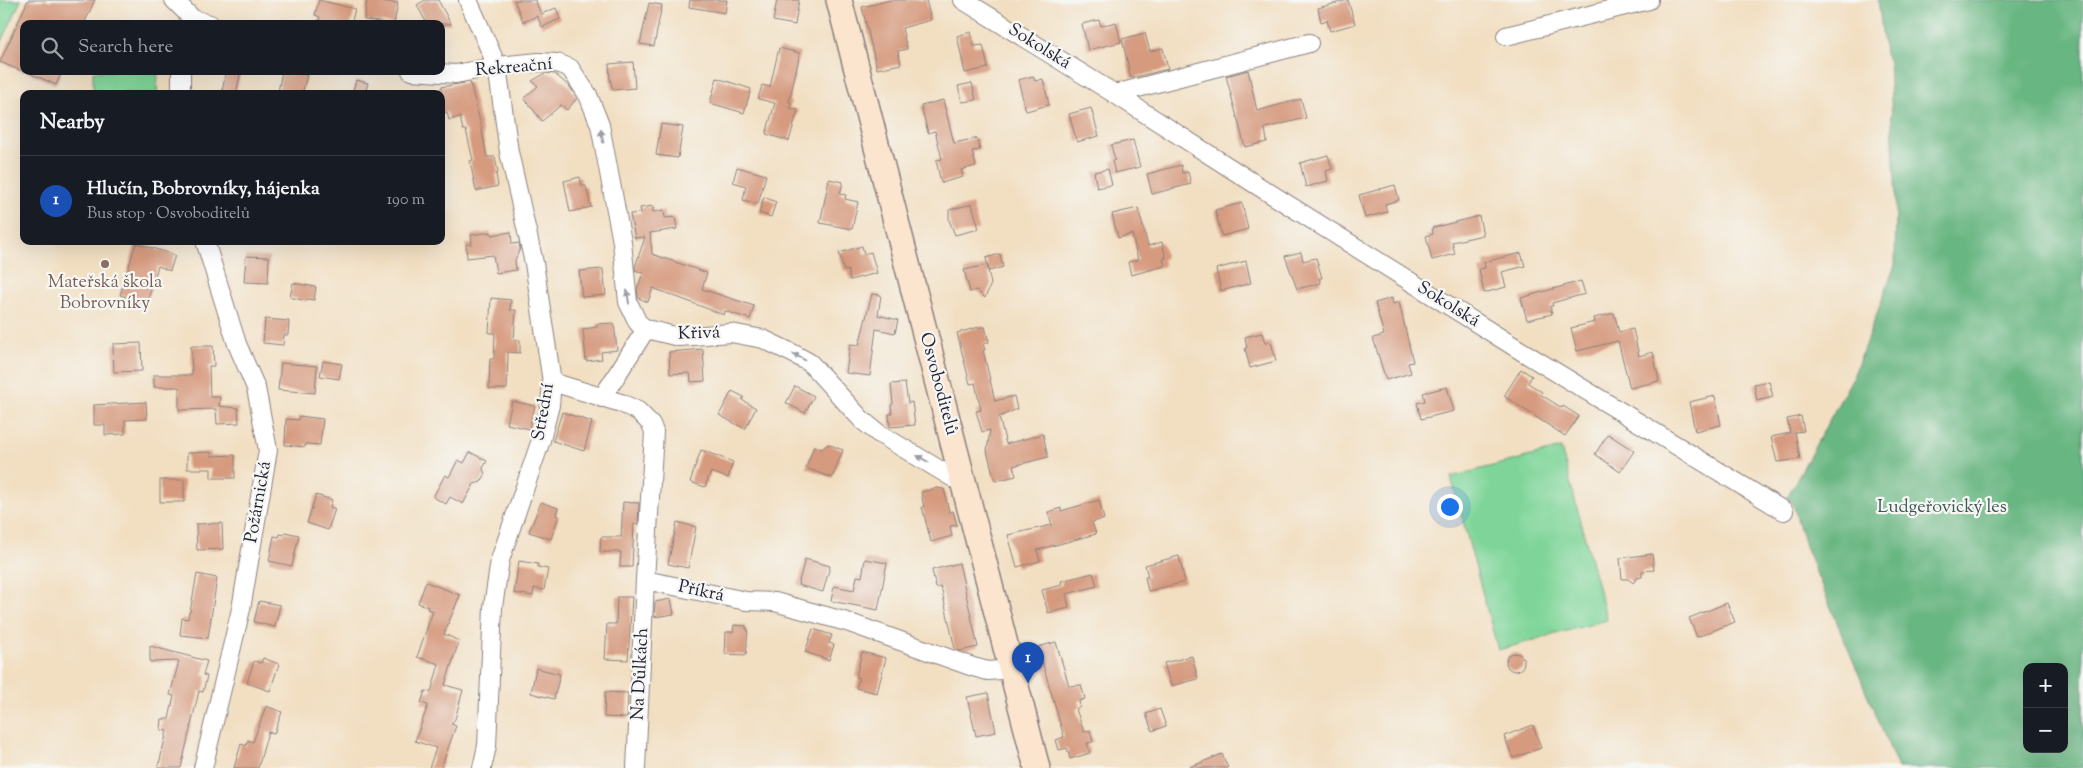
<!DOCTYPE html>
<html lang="en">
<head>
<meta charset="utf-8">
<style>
  :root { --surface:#171b24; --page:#20242c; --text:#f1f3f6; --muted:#9ea1a6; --line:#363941; --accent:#ea580c }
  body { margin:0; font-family:"Sorts Mill Goudy",serif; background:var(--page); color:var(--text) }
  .controls { position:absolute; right:15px; bottom:15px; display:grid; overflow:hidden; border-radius:10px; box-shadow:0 5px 20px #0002 }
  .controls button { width:45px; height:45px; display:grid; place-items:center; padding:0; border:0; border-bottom:1px solid var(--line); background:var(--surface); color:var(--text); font:25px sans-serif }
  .you { position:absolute; left:1449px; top:506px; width:18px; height:18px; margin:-12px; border:4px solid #fff; border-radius:50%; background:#1a73e8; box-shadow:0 0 0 8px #1a73e833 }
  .badge { display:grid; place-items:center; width:32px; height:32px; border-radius:50%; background:var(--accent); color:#fff; font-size:16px; font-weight:700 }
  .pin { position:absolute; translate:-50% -41px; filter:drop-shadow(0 1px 2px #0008) }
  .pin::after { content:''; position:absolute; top:26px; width:18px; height:15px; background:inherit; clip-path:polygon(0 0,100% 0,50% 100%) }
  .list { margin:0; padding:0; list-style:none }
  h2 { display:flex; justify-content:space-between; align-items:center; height:65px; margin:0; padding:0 20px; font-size:21px }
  h2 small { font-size:16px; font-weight:400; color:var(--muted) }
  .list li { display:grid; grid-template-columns:32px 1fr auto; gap:15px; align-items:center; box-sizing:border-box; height:90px; padding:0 20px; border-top:1px solid var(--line) }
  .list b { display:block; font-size:19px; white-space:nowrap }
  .list p { margin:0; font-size:16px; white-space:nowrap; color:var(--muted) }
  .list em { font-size:16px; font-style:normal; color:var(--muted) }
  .icon { flex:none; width:28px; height:28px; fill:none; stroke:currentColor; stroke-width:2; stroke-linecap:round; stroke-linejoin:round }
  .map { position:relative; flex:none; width:2083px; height:768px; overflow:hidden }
  .search { position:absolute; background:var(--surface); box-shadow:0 5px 20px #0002; left:20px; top:20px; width:425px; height:55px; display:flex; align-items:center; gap:12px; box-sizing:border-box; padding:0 18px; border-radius:10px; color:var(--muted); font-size:19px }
  .panel { position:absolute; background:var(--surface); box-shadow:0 5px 20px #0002; left:20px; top:90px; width:425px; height:155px; border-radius:10px }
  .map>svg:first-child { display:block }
  .green { fill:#7fd599; stroke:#507c6a }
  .forest { fill:#67b681; stroke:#446c5e; fill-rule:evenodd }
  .building { fill:#d69a7e }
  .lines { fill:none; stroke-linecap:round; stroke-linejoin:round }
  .street-casing { stroke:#8a807e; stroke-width:20 }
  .secondary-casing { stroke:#8a807e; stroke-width:28 }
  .street { stroke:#fff; stroke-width:18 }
  .secondary { stroke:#fbe5cf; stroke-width:25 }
  .oneway { fill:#9c9ca7 }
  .education-dot { fill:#8d6e63; stroke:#f6f6f2; stroke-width:2 }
  .labels { text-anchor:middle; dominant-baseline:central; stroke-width:4.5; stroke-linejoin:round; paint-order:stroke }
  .street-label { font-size:18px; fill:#22223b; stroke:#f6f6f2 }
  .education-label { font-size:18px; fill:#785e54; stroke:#f6f6f2 }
  .park-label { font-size:18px; fill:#3e5857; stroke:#f6f6f2 }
</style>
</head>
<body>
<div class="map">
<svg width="2083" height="768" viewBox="0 0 2083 768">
  <rect width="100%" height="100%" fill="#f6f6f2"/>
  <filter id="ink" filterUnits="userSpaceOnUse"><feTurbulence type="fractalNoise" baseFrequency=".02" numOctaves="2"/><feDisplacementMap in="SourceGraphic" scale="10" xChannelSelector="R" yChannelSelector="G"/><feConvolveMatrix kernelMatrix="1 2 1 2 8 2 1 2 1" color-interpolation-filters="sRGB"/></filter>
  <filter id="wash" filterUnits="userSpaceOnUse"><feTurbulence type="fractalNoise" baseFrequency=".0096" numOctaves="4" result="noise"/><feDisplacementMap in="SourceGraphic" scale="20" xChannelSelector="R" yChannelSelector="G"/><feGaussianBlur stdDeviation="1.12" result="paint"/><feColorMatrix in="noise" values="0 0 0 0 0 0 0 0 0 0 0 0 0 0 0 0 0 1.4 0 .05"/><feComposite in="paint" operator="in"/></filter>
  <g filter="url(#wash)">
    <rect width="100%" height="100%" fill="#f2dfc2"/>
    <path class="green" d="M0 0H21L0 46Z
      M93 71H158L157 94H93Z
      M1561 448 1607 620 1498 650 1451 477Z"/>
    <path class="forest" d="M1878 0H2083V768H1898L1805 546 1792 501 1786 499 1853 377 1895 265 1896 201 1889 62 1885 54ZM2027 667H2064V749H2027Z"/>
    <g id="blocks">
      <path class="building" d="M28 0H95L84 24H24V72L0 62Z
        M319 0 355 9 351 24H318L320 17 315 15Z
        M367 0 398 3 394 24 364 20Z
        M425 0H438L451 24H427L417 5Z
        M514 0H535L541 14 556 8 560 19 542 27 537 16 523 22Z
        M690 0H727L725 13 689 7Z
        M777 0H799L795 25 773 21Z
        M891 0H926L931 20 902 28 907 49 898 51 901 64 877 69 862 7Z
        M1348 0 1355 24 1330 31 1327 20 1321 22 1318 8Z
        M649 3 662 5 654 46 640 44Z
        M1099 20 1101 26 1116 22 1121 42 1088 50 1082 24Z
        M971 32 974 46 983 45 988 68 965 73 957 36Z
        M1145 33 1150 51 1163 48 1168 69 1131 78 1122 39Z
        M779 48 800 53 789 102H791L790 108 798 110 789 141 766 134 775 103 758 99 762 85 770 87Z
        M633 62 635 88 613 90 610 79 609 64Z
        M1248 70 1257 111 1301 99 1306 118 1265 128 1267 142 1245 147 1226 76Z
        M25 71H62L56 85Z
        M226 71H241L236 94 222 91Z
        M282 71 307 75 302 94 278 92Z
        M546 73 555 74 570 87 577 98 567 110 561 105 542 121 524 98 538 86 532 81Z
        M1033 76 1035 81 1043 79 1049 105 1026 111 1018 80Z
        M717 78 751 89 744 113 710 103Z
        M356 80 368 83 365 94H352Z
        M470 82 481 126 487 157H495L498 173 496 174 498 186 476 191 470 161 473 160 466 130H463L460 117 449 120 447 112 441 113V87Z
        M972 83 976 100 962 102 958 86Z
        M943 100 954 143 977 138 980 150 972 151 976 166 961 170 963 177 941 183 936 160 942 159 935 131 928 133 921 106Z
        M1091 108 1099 136 1077 142 1069 114Z
        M661 124 683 127 678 158 656 155Z
        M1133 140 1140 167 1115 173 1112 161 1115 160 1111 145Z
        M1328 155 1332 169 1326 171 1328 181 1306 187 1300 163Z
        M1181 165 1182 173 1188 172 1191 184 1152 194 1147 174Z
        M737 167 766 175 758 204 743 200 746 186 733 182Z
        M1108 169 1112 185 1097 188 1094 172Z
        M580 177 582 186H586L591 207 570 212 564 181Z
        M829 179 843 182 840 194 846 195 845 199 858 202 852 229 820 223Z
        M1395 185 1399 200 1385 204 1387 212 1365 218 1359 195Z
        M764 197 776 202 771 217 759 213Z
        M1242 203 1248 229 1222 236 1215 210Z
        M972 204 979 229 955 235 949 220V210Z
        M653 206V212L664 210 665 218 675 217 677 229 650 233 652 254 707 273 702 289 754 306 750 319 725 311 724 315 653 288 648 302 638 298 637 289 643 273 635 270V267L645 237 635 238 630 214 641 213 640 208Z
        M1138 208 1148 246 1162 242 1166 258 1163 259 1165 266 1131 275 1128 262 1138 260 1132 234 1118 238 1112 214Z
        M1479 216 1483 235 1452 242 1455 254 1432 260 1426 236 1433 234 1432 228Z
        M491 232V235L511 232 512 244 519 243 520 249 515 260 516 270 496 273 493 255 467 258 466 244H472L471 235Z
        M136 243 175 255 170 271 158 266 147 303 120 295Z
        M862 246 864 254 871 252 877 273 850 280 848 270 844 271 839 253Z
        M1301 252 1303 261 1316 258 1322 278H1319L1321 283 1297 289 1285 256Z
        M1521 253 1525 266 1502 272 1506 287 1484 293 1479 269 1485 268 1484 262Z
        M1000 254 1003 267 989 271 986 258Z
        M246 256 269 257 268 283 244 282Z
        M1246 261 1251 283 1221 291 1216 269Z
        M987 265 991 284 985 298 977 290 970 292 964 270Z
        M603 269 606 295 582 297 579 271Z
        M1581 281 1585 294 1552 303 1553 306H1550L1552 314 1527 320 1521 298Z
        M293 283 316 287 314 300 307 299 306 301 290 297Z
        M872 294 881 295 878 315 898 320 895 333 876 329 870 376 846 373 850 344 859 345Z
        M491 298 511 300 510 310H516L514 340H520V353L508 352 507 389H489L490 359H494L495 333H489Z
        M1392 298 1393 304 1399 302 1413 362 1408 363 1411 373 1386 380 1373 338 1384 335 1375 303Z
        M1614 313 1619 332 1633 329 1639 356 1653 352 1659 381 1630 388 1618 341 1577 351 1571 328 1595 322 1594 318Z
        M265 319 289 321 288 335H284L283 345 263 343Z
        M614 323 617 350 601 352 602 359 586 361 583 329 597 327V324Z
        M979 327H985L989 342 983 344 985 350H983L995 401 1014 396 1017 409 999 417 1006 444 1043 434 1048 457 1013 466 1016 476 995 481 987 451 990 430 982 432 976 411 981 410 975 383 970 384 957 333Z
        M1262 333 1265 343 1271 342 1276 361 1250 368 1245 348H1247L1245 337Z
        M141 343 142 371 114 372 113 344Z
        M191 346H213L214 366H209L210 397H220L219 406 238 408 239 423 217 424 216 409 179 410V387H154V375H192Z
        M703 349 705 381 691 382 690 373 670 374 669 352Z
        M323 361 342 364 339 379 320 376Z
        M281 363 317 366 315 393 278 390Z
        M1521 369 1532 376 1528 383 1542 392 1540 394 1562 408 1563 406 1579 416 1565 436 1504 396Z
        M1769 381 1773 397 1757 401 1754 384Z
        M905 383 908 403 912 402 915 425 890 427 889 414H892L891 405 893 404 891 384Z
        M795 386 814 396 805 413 786 403Z
        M1447 387 1454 411 1421 419 1417 403 1425 401 1423 393Z
        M732 391 744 397 742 400 756 408 745 429 719 415Z
        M1715 396 1721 425 1695 431 1689 402Z
        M512 401 535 406 529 429 507 424Z
        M146 402 147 419 125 420V434L105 435V425H94V405Z
        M562 412 592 422 584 451 553 441Z
        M299 416 323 419 320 445 306 444 305 447 285 445 286 419 298 420Z
        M1801 416 1804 431 1795 432 1800 459 1777 462 1771 437 1790 433 1787 419Z
        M1608 434 1634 451 1620 472 1595 454Z
        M828 444 843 450 832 478 806 468 814 446 822 449Z
        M701 450 733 462 728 478 711 472 705 487 690 482Z
        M211 452V456L235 455V478H211V469H187V453Z
        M470 452 487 461 483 468 485 475 481 482 474 484 463 504 450 497 446 504 433 497 445 475 449 477 458 460 464 463Z
        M160 480H184V502H160Z
        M937 488 944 489 949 512 953 511 957 525 950 526 952 536 931 542 922 507H924L921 492Z
        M316 495 332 500 330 507 335 509 328 530 307 523Z
        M1099 500 1104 519 1092 522 1096 534 1037 550 1040 561 1017 567 1008 535 1052 525 1048 512 1061 508V511Z
        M541 502 558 508 556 515 559 516 551 539 529 532Z
        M623 502 639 503 638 525 634 524 632 567H620L621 552H600L601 537H621Z
        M677 522 696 527 688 568 668 564Z
        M222 523 223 549 197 550 196 524Z
        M285 532 299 535 292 566 269 561 274 536 279 537 280 534 284 535Z
        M1652 554 1654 570 1642 571V577L1637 578 1633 583 1628 579H1622L1620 558Z
        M1179 556 1185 582 1148 591 1145 577H1148L1145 565Z
        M805 559 830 566 823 592 798 585Z
        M865 559 887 563 878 610 831 601 834 586 854 590 857 576 862 577Z
        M519 561 538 564V567L548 569 544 590 534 588 533 596 514 593Z
        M959 563 978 647 960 651 955 649 941 587 936 588 932 570Z
        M1093 573 1097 586 1066 594 1069 608 1048 613 1042 590 1062 585 1061 581Z
        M197 574 217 578 208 638 180 635 182 618 188 619 189 612H190Z
        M426 582 460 595 444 634 459 641 445 685 463 690 455 719 451 724 456 726 441 768H429L436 748 415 741 428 705 421 703 425 691 431 692 439 664 417 657 433 611 427 609 428 607 418 603Z
        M617 597H632L628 660 605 659 607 624H616Z
        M671 599 674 614 654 617 655 602Z
        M259 601 280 605 275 627 254 622Z
        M1727 603 1735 622 1697 637 1689 618Z
        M734 625 746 626V629H748L746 655 725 654 726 632H733Z
        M813 629 832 635 829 643 834 645 829 660 805 652Z
        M1056 642 1069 686 1081 685 1085 699 1079 701 1080 707 1076 709 1084 732 1090 730 1093 742 1087 743 1090 753 1070 759 1067 748 1059 750 1056 740 1064 737 1038 647Z
        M150 646 207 661 203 675 207 676 203 692 199 691 181 768H158L167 731 161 730 162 719H169L174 696 170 695 179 661 150 662Z
        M862 652 886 658 877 693 856 688 859 678 856 677Z
        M1506 662a9 9 0 1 1 18 0a9 9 0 1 1-18 0Z
        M1192 656 1198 679 1171 686 1164 663Z
        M263 658 279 664 270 691 247 683 254 661 261 663Z
        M536 668 560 674 554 699 531 693Z
        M605 692 628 693 627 718 604 717Z
        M988 693 996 732 976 736 967 697Z
        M266 706 282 712 274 734 268 732 258 768H234L241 744 246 746 248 740 253 742Z
        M1160 709 1166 726 1152 731 1146 714Z
        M1533 725 1541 748 1513 758 1504 736Z
        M1222 754 1228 768H1188Z"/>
    </g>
  </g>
  <g filter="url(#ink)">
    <use href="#blocks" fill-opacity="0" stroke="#8a807e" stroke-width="1"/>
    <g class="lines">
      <g class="street-casing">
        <path id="street" d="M174 0 193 19 210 24
          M468 0 497 66 509 152 534 263 552 382 550 405 541 440 500 560 493 607 487 746 482 768
          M963 0 1115 94 1255 184 1518 349 1784 511
          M1506 36 1649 0
          M181 71V94
          M411 71 456 74 497 66 539 62 557 63 570 68 588 95 600 125 622 242 628 302 638 323 646 329 679 337 731 333 763 339 794 354 810 363 862 420 878 433 965 485
          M1115 94 1309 43
          M552 382 621 403 638 411 651 424 654 432 645 580 746 601 775 602 847 622 973 667 988 671 1012 669
          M602 398 646 329
          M203 768 241 609 268 450 256 388 237 344 205 241
          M636 768 645 580"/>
      </g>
      <g class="secondary-casing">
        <path id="secondary" d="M839 0 1037 768"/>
      </g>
      <use href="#street" class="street"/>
      <use href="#secondary" class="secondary"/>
    </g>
    <defs><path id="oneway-solid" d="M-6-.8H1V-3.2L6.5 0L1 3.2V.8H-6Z" transform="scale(1.25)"/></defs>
    <g class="oneway">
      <use href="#oneway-solid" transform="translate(602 136) rotate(-101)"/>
      <use href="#oneway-solid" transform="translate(628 297) rotate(-99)"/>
      <use href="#oneway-solid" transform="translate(799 357) rotate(-152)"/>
      <use href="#oneway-solid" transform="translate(923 459) rotate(-150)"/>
    </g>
  </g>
  <circle class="education-dot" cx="105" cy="264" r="5"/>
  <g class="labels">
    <g class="street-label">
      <text transform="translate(1039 47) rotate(32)">Sokolská</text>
      <text transform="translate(514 68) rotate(-5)">Rekreační</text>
      <text transform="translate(1448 305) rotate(32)">Sokolská</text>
      <text transform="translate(699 334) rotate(-2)">Křivá</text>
      <text transform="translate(938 384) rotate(75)">Osvoboditelů</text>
      <text transform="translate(544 412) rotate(-80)">Střední</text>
      <text transform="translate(259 502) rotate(-80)">Požárnická</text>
      <text transform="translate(701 592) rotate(12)">Příkrá</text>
      <text transform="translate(641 674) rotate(-87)">Na Důlkách</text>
    </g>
    <g class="education-label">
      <text x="105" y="283">Mateřská škola<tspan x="105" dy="21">Bobrovníky</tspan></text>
    </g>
    <g class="park-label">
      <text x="1942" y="508">Ludgeřovický les</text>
    </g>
  </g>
</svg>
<div class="controls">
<button>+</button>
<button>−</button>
</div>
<div class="you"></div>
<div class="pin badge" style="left:1028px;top:683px;background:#1a4fb4">1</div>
<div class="search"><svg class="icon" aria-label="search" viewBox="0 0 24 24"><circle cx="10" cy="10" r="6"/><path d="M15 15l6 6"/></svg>Search here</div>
<section class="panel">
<h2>Nearby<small></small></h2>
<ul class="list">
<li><span class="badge" style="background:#1a4fb4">1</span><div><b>Hlučín, Bobrovníky, hájenka</b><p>Bus stop · Osvoboditelů</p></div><em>190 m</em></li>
</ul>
</section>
</div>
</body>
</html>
